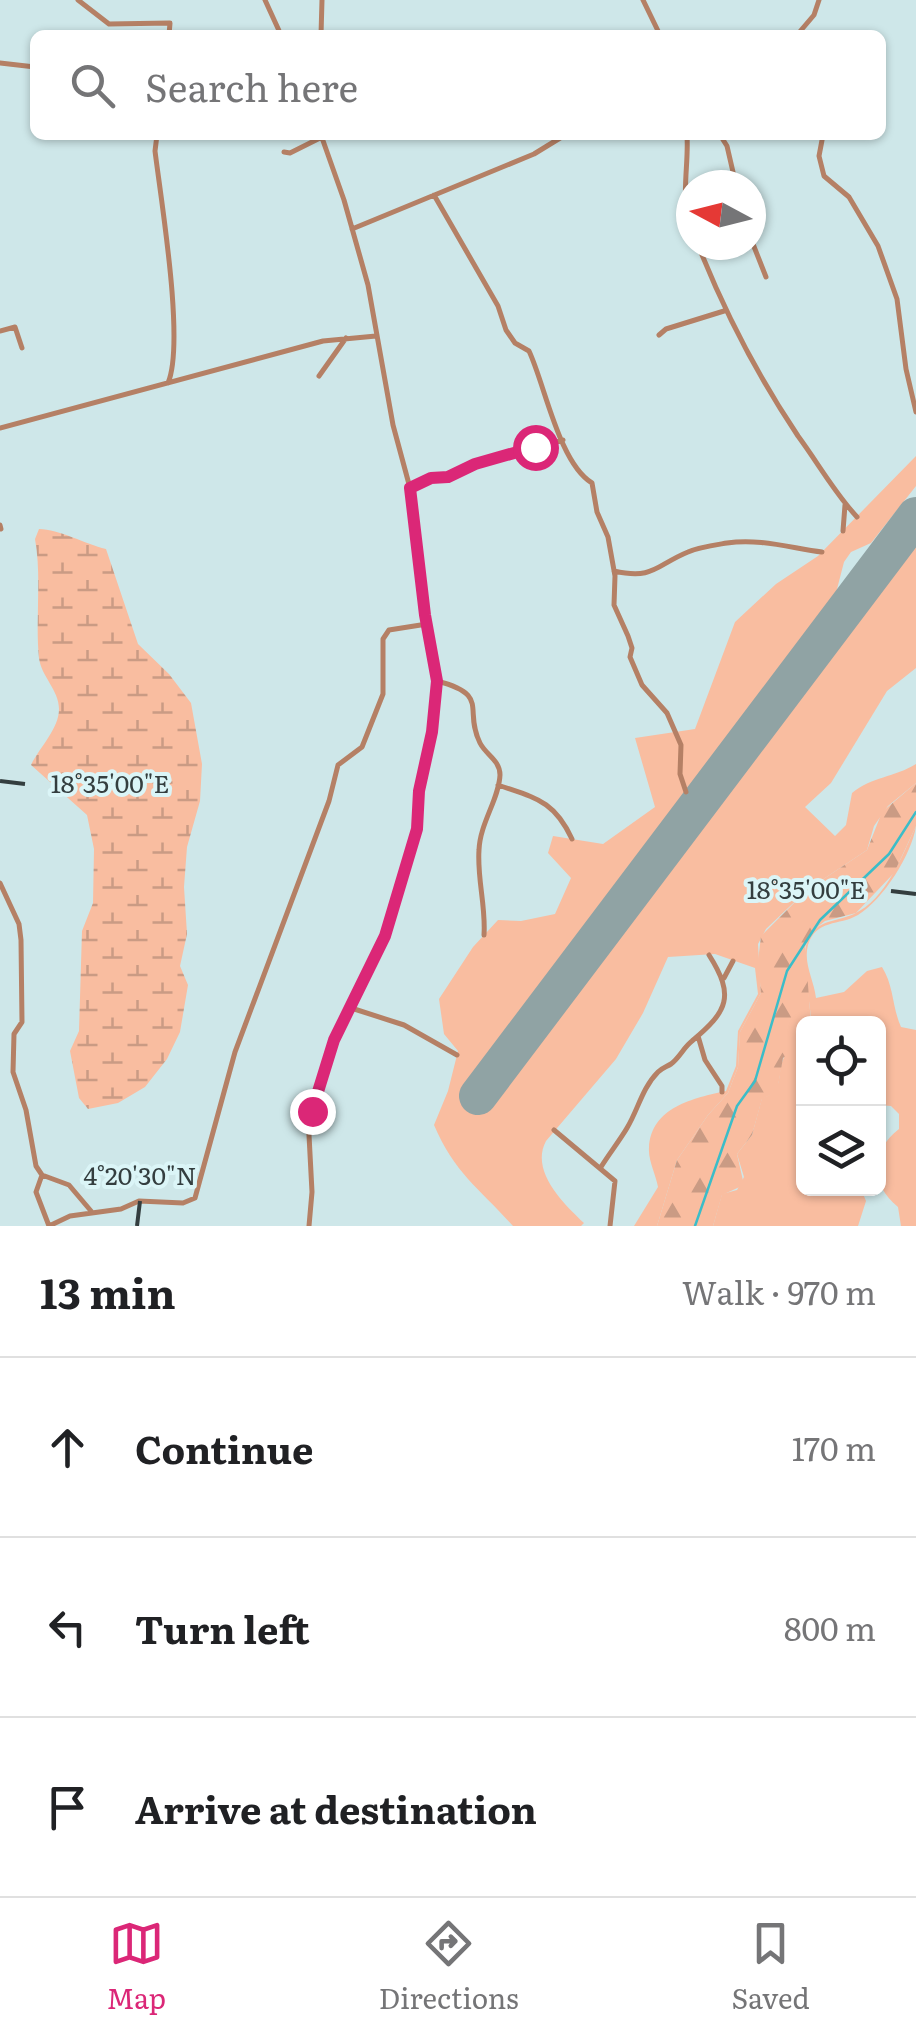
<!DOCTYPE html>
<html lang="en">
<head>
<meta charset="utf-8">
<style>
  :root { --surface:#fff; --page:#f2f2f2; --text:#202124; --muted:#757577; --line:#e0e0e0; --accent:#db2777 }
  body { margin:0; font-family:Literata,serif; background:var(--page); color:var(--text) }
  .controls { position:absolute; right:30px; bottom:30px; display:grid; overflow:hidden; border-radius:15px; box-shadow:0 2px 8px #0004 }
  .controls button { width:90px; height:90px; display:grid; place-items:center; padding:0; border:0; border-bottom:2px solid var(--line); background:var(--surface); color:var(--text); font:50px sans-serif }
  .compass { position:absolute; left:676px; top:170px; width:90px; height:90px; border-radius:50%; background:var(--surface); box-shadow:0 2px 8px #0004; rotate:277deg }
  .stop { position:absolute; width:30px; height:30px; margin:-22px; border:8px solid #db2777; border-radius:50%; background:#fff }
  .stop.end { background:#db2777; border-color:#fff; box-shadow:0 2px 10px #0008 }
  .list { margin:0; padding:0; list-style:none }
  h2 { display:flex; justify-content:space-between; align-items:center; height:130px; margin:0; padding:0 40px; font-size:42px }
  h2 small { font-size:32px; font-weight:400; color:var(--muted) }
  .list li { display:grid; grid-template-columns:65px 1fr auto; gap:30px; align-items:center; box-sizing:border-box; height:180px; padding:0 40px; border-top:2px solid var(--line) }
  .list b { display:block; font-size:38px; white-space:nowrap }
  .list em { font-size:32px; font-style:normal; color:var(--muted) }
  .icon { flex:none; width:55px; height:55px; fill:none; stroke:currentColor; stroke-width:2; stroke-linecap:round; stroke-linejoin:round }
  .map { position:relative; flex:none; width:916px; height:1226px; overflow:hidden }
  .search { position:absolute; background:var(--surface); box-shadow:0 2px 8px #0004; left:30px; right:30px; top:30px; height:110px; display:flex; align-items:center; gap:25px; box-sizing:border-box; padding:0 35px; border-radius:15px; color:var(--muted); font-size:38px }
  .sheet { height:670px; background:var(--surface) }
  nav { display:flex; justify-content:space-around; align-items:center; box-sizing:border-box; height:140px; border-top:2px solid var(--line); background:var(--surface); font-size:28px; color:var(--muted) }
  nav a { display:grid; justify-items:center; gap:5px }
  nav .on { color:var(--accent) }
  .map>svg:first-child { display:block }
  .green { fill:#f9bda0 }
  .forest { fill:url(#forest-firs) }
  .wetland { fill:url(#wetland-marsh) }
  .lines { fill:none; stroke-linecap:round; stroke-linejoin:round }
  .stream { stroke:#3bbdc8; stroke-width:2.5 }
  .runway { stroke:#90a3a4; stroke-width:38 }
  .street { stroke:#b58065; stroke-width:5 }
  .route { stroke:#db2777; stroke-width:12 }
  .ticks { fill:none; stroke:#343e3f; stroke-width:4 }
  .ticks-label { font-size:25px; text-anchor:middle; fill:#343e3f; stroke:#dbf5f7; stroke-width:8; stroke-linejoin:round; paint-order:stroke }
</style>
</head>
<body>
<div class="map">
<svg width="916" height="1226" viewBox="0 0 916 1226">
  <defs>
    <pattern id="forest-firs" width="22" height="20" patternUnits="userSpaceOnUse" patternTransform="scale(2.5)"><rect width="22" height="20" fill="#f9bda0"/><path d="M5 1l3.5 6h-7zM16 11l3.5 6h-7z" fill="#ca9b84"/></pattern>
    <pattern id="wetland-marsh" width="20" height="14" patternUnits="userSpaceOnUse" patternTransform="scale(2.5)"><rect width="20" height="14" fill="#f9bda0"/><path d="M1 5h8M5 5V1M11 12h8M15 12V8" fill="none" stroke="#ca9b84"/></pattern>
  </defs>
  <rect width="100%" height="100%" fill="#cee7e9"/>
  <path class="green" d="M916 456V486L871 543 851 552 844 562 836 593 828 609 467 1087 482 1105 515 1066 610 931 916 529V668L887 691 831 783 805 807 835 836 846 825 852 793C871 777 895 777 916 764V783L888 806 874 826 867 850 807 890 766 929 758 944 761 993 740 1032 738 1067 728 1093 708 1115 677 1160 657 1226H634L658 1187C656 1175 648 1160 649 1148 651 1107 694 1098 726 1091L736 1066 738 1031 758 994 755 968 715 954 668 957 643 1013 616 1059 546 1141C530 1171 563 1203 584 1223L581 1226H513C480 1189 455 1174 434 1125L448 1091 458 1051 444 1034 439 999 473 947 498 920 521 921 555 914 571 878 548 853 553 836 603 844 655 807 635 738 695 729 735 622 776 584 818 556Z
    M916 826C912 854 883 900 858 915 839 926 816 919 808 945 803 963 814 980 816 998L844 992 867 971 882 967C894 986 892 1007 901 1027L916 1030V1226H901L898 1207C869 1184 871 1150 899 1129V1114L891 1106 879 1105 878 1024 811 1023C811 1000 801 968 806 946 812 919 834 923 854 914 886 899 902 856 916 826Z
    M803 1041V1106L797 1117 796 1127 803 1139 804 1188 861 1189 866 1201 858 1226H713L722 1194 737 1190 744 1177 737 1154 752 1135 762 1098C785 1092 776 1074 784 1057 787 1049 797 1046 803 1041Z"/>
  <path class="forest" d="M916 783V826L894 873 856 913 825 921 812 931 805 947 811 1023 804 1024 803 1041 783 1058 777 1092 762 1099 752 1135 737 1154 744 1185 722 1195 713 1226H657L677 1160 708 1115 728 1093 738 1067 740 1032 761 993 758 961 761 936 807 890 867 850 882 812Z"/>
  <path class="wetland" d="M39 529C59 529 85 544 106 549L138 644 169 674 191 703 202 764 200 801 187 847 184 887 187 934 180 966 188 985 180 1032 167 1059 145 1087 118 1103 88 1109 79 1098 70 1051 79 1031 82 931 93 903 94 849 87 815 31 765C39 748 59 729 59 709 59 690 41 676 39 658 35 619 42 578 35 539Z"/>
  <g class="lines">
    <path class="stream" d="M695 1226 737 1106 755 1081 787 971 820 920 889 854 916 812"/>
    <path class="runway" d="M478 1096 916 516"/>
    <path class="street" d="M78 0 109 24 170 23 169 35
      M265 0 281 35
      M643 0 660 35
      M321 35 322 0
      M797 35 814 15 819 0
      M0 63 35 67
      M157 135 155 151C161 200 185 343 168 383
      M687 135C689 166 680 197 691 226
      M720 135 727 146 736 185
      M823 135 819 156 824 176 849 197 878 246 897 299 906 369 916 412
      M284 152 290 153 322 137
      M434 195 498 306 506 330 515 343 529 351C545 385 559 463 592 483L597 512 608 537 615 576 614 605 628 636 632 648 630 657 642 685 667 713 681 745 680 774 686 792
      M352 229 534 154 565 135
      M751 239 766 277
      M698 245C725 313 757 375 798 436 818 463 834 492 857 517
      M0 331 15 327 22 348
      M659 335 666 329 724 311
      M319 376 346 338
      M0 428 323 341 376 336
      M410 488 431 478 448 477 475 464 563 440
      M0 525 1 529
      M843 531 845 505
      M614 571C654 580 656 565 688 552 699 547 715 545 727 543 759 538 791 548 822 552
      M437 681C491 695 463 709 480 743 486 755 500 760 500 775 499 799 480 823 479 850 477 879 486 906 484 935
      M498 785C535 798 554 800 572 839
      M0 883 19 924 21 940 22 1022 14 1034 13 1072 26 1110 36 1166 42 1175 69 1185 91 1211
      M724 978 733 961
      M348 1007 404 1025 457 1055
      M698 1036 705 1060 722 1086V1092
      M554 1130 615 1181 610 1226
      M601 1167C609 1154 620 1140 627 1128 638 1110 642 1088 658 1072 662 1068 666 1067 671 1064 680 1057 684 1047 692 1041 728 1011 735 996 709 955
      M42 1175 36 1192 49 1226 70 1216 121 1209 139 1201 183 1203 195 1198 235 1052 329 801 338 765 362 747 383 694V639L389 630 427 624
      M309 1226 312 1192 309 1135 313 1111 333 1040 385 936 413 849 437 681 425 615 410 488 393 425 368 285 344 200 321 135"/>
  </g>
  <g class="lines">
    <path class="route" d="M312 1111 334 1040 385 936 417 829 419 791 432 732 437 681 425 615 410 488 431 478 448 477 475 464 535 447"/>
  </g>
  <path class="ticks" d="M0 781 25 784M891 891 916 894M137 1226 140 1201"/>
  <g class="ticks-label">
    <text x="110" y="793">18°35'00"E</text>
    <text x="806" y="899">18°35'00"E</text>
    <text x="140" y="1185">4°20'30"N</text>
  </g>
</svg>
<div class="controls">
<button><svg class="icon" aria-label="locate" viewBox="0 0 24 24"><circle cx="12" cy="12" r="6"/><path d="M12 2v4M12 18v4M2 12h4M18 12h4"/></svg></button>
<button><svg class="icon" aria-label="layers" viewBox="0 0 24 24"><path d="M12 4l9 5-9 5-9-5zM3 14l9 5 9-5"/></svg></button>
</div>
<svg class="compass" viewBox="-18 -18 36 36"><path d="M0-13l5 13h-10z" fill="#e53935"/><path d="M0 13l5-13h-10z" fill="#757577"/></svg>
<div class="stop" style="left:535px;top:447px"></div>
<div class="stop end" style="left:312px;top:1111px"></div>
<div class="search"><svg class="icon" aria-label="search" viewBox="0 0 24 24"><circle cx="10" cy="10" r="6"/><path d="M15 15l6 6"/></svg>Search here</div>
</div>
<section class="sheet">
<h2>13 min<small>Walk · 970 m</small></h2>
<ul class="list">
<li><svg class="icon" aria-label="ahead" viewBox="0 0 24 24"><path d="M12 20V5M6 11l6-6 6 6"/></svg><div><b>Continue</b></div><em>170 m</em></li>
<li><svg class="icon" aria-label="left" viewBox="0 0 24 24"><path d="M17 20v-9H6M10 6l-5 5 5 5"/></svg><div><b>Turn left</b></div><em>800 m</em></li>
<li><svg class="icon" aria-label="arrive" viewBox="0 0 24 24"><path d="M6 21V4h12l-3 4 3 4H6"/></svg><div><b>Arrive at destination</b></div></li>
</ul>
</section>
<nav>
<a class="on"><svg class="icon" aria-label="map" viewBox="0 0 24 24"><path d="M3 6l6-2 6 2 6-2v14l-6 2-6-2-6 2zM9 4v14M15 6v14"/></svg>Map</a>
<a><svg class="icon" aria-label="directions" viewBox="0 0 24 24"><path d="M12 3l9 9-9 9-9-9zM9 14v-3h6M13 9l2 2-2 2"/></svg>Directions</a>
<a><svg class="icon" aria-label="saved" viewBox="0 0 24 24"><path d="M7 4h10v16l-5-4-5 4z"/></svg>Saved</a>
</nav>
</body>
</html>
